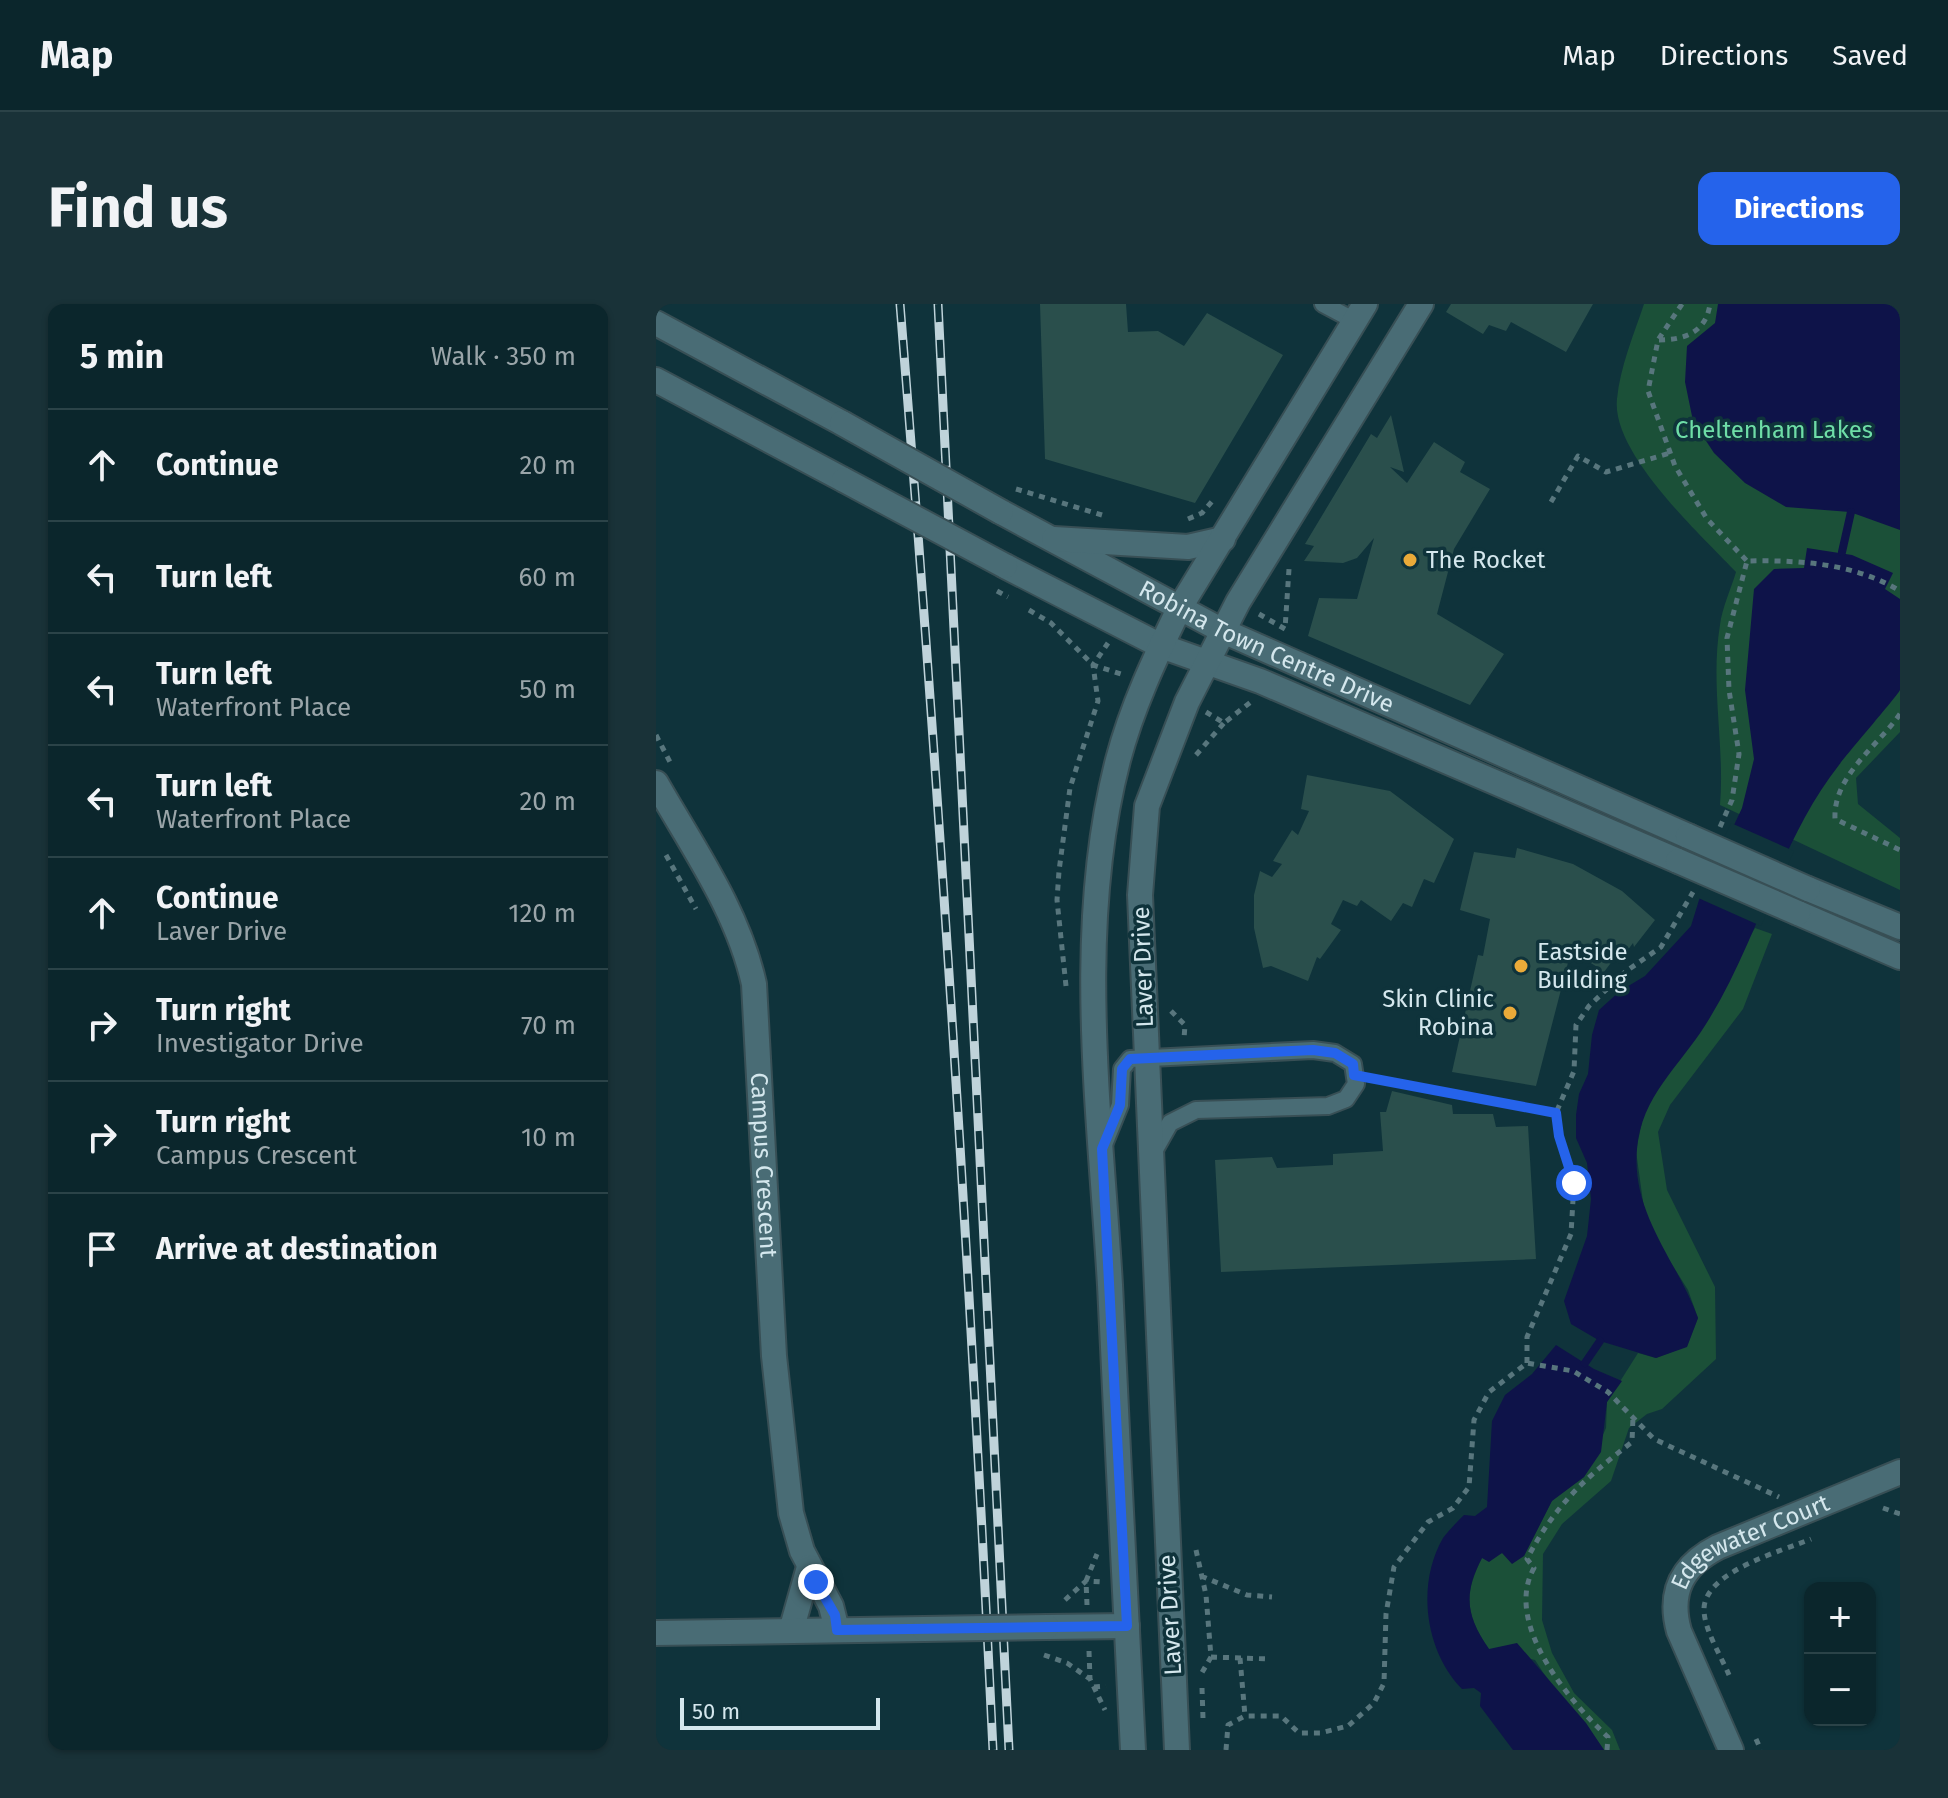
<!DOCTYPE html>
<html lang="en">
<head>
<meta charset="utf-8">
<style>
  :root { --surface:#0b262c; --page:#193238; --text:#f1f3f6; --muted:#9aa5a9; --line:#2b4348; --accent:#2563eb }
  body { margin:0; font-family:"Fira Sans",sans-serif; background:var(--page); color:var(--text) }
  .controls { position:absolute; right:24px; bottom:24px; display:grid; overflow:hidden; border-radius:16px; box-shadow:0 2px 6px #0004 }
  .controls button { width:72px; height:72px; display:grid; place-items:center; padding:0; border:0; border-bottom:2px solid var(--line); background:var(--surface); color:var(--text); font:40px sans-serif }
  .scale { position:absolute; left:24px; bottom:20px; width:200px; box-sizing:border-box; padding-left:8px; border:4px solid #d4e7ed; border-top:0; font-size:22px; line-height:28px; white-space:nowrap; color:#d4e7ed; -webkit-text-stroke:6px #0f333b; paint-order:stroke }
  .stop { position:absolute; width:24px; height:24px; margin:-18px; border:6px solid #2563eb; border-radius:50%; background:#fff }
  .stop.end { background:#2563eb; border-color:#fff; box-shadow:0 2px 8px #0008 }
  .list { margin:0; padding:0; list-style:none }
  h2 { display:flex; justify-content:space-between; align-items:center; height:104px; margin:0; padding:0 32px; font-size:34px }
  h2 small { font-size:26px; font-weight:400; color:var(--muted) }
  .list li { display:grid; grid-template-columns:52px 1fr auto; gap:24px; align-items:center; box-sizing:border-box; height:112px; padding:0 32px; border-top:2px solid var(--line) }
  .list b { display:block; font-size:30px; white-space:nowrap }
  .list p { margin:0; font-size:26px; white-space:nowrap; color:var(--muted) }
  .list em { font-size:26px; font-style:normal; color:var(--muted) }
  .icon { flex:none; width:44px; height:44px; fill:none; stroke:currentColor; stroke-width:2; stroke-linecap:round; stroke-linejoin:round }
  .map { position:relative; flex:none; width:1244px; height:1446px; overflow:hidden; border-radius:16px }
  header { display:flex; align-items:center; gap:48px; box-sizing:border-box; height:112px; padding:0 40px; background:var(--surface); border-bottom:2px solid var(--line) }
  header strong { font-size:38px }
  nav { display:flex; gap:44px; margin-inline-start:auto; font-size:28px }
  .intro { display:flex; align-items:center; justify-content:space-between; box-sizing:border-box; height:192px; padding:0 48px }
  h1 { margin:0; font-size:56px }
  .button { padding:20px 36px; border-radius:16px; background:var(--accent); color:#fff; font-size:28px; font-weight:700 }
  main { display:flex; gap:48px; padding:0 48px }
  aside { flex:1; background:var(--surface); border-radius:16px; box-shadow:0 2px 6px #0004 }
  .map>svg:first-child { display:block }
  .green { fill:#1b5038 }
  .water { fill:#0e1349 }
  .pier { fill:#0f333b }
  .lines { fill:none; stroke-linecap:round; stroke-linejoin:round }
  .stream { stroke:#0e1349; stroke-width:8 }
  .building { fill:#2a4f4c }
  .lane-casing { stroke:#384f55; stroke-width:20 }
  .street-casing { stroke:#384f55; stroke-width:28 }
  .secondary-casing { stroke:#384f55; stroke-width:28 }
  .path { stroke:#58767d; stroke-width:5; stroke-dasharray:6 6; stroke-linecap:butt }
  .lane { stroke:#496c75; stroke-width:16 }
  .street { stroke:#496c75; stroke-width:24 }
  .secondary { stroke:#496c75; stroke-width:24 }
  .rail-casing { stroke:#bfd3da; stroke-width:9 }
  .rail { stroke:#0f333b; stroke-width:6; stroke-dasharray:18; stroke-linecap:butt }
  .street-bridge-casing { stroke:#384f55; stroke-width:28; stroke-linecap:butt }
  .secondary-bridge-casing { stroke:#384f55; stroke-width:28; stroke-linecap:butt }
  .path-bridge { stroke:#58767d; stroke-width:5; stroke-dasharray:6 6; stroke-linecap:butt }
  .street-bridge { stroke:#496c75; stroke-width:24 }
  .secondary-bridge { stroke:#496c75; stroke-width:24 }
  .route { stroke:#2563eb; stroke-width:10 }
  .poi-dot { fill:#eaaa39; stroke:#0f333b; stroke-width:3 }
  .labels { text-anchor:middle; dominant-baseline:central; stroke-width:7; stroke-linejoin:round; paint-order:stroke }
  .park-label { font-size:24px; fill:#6edda7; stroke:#0f333b }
  .poi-label { font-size:24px; fill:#d4e7ed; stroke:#0f333b; text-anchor:start }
  .street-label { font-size:24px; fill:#d4e7ed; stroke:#0f333b }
</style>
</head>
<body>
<header>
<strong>Map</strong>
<nav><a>Map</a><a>Directions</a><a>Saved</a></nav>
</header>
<div class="intro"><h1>Find us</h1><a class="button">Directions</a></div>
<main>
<aside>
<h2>5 min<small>Walk · 350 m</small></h2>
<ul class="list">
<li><svg class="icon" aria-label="ahead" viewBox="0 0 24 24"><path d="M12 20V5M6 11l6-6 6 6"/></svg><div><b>Continue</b></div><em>20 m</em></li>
<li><svg class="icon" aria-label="left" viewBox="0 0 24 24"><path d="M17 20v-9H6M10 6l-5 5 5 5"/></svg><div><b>Turn left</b></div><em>60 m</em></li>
<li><svg class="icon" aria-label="left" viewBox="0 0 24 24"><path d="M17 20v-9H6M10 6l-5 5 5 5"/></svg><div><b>Turn left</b><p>Waterfront Place</p></div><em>50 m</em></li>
<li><svg class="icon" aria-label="left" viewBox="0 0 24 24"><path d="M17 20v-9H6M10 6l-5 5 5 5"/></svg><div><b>Turn left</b><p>Waterfront Place</p></div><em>20 m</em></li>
<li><svg class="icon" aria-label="ahead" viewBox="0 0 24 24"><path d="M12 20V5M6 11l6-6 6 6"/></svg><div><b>Continue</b><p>Laver Drive</p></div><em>120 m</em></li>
<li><svg class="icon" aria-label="right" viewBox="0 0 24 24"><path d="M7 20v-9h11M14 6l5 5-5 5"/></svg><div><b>Turn right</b><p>Investigator Drive</p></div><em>70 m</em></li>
<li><svg class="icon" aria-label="right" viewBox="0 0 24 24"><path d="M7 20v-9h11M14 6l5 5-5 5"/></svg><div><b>Turn right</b><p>Campus Crescent</p></div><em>10 m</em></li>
<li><svg class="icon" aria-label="arrive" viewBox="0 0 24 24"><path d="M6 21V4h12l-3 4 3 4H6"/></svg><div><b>Arrive at destination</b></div></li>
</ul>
</aside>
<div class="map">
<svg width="1244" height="1446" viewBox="0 0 1244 1446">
  <rect width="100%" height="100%" fill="#0f333b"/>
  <path class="green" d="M988 0H1244V428L1200 474 1202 500 1244 534V586L1064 501C1069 442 1054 381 1064 321 1066 304 1075 285 1080 268 1045 231 955 149 961 95 964 63 978 30 988 0Z
    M1099 624 1116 630 1087 705 1014 801 1002 828 1011 886 1059 983 1060 1055 1006 1105 991 1110 973 1124 955 1177 906 1220 887 1250 886 1316 896 1349 918 1389 956 1426 964 1446H948C926 1414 899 1389 879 1356L833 1345C810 1312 807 1291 826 1254L846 1249 868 1252 896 1196 928 1173 950 1124 951 1098 982 1049 1000 1054 1031 1042 1042 1014 1032 986 1005 943 988 905 980 847 988 808Z"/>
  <path class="water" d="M1062 0H1244V226L1194 208 1130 203 1089 179 1058 149 1037 117 1029 78 1031 42 1059 19Z
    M1151 244 1196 251 1237 269 1229 285 1244 295C1244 317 1244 367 1244 386 1242 391 1191 450 1183 461 1123 537 1102 638 1050 720 1024 762 985 792 981 845 975 910 1022 958 1042 1014L1031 1043 1000 1054 944 1037 915 1020 908 997 931 932 935 895 931 859 920 834V811L923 790 932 770 936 731 943 706 964 687 989 672 1035 622 1043 596 1086 504 1098 455 1089 386 1098 285 1118 265 1148 264Z
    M900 1041 938 1065 966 1077 951 1098 945 1148 928 1173 896 1197 868 1252 856 1260 846 1249 833 1258 826 1254C807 1290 810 1312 833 1345L861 1339 930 1419 948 1446H857L824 1402 825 1389 818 1384 806 1385C769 1347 760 1281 787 1234 793 1226 801 1218 808 1211L819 1212 831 1203 836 1117 849 1091 876 1070Z"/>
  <path class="pier" d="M1075 519 1138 547 1105 622 1040 593Z"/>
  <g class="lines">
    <path class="stream" d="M1186 248 1195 208
      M929 1059 944 1037"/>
  </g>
  <path class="building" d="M384 0H470L472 28 502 27 528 42 551 9 627 51 539 199 389 155Z
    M795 0H937L910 48 855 18 850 27 833 21 827 30 790 8Z
    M735 111 748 168 734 163 751 179 778 138 809 158 804 168 834 185 798 245 781 310 848 350 814 401 652 332 663 294 701 295 718 234 701 254 687 259 648 257 658 242 649 240 715 130 721 134Z
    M651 471 734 487 798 535 778 579 768 575 756 603 747 599 735 617 705 596 701 602 687 596 675 620 685 626 664 655 661 653 652 677 615 662 607 664 598 624V591L604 567 616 573 626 560 617 557 636 526 642 531 653 507 645 505Z
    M861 544 917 560 966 587 999 616 978 643 977 639 962 659 960 652 945 672 943 664 915 647 880 782 796 768 822 651 827 652 834 615 804 606 818 548 859 554Z
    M736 787 796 801 797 810H837L840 823 872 822 880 955 565 968 559 856 616 853 621 864 677 861V850L727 847 724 808H730Z"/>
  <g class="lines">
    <g class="lane-casing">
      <path id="lane" d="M667 0 699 17
        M447 843 464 801 466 765 474 755 657 746 679 749 697 760 700 780 690 795 672 802 540 806 514 819 497 849"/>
    </g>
    <g class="street-casing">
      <g id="street">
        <path id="s1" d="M0 479C37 544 82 607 98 680L118 1052 135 1209 146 1247 175 1302 181 1326"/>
        <path d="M391 1323 471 1322"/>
        <path d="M135 1327 153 1263"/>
        <path d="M0 1329 268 1325"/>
        <path id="s2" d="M1075 1446 1023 1327C1012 1287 1027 1261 1062 1243L1244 1168"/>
      </g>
    </g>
    <g class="secondary-casing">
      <g id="secondary">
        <path d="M0 19 186 119"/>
        <path d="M0 76 188 176"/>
        <path id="s3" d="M345 208 567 327 1032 532"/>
        <path d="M398 235 532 243 567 235"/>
        <path d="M349 262 505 342 604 377 1022 557"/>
        <path d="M1152 585 1244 623"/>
        <path d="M1142 609 1244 653"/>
        <path d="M477 1446C468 1291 462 1136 454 981 444 809 418 625 462 456 476 403 499 354 523 305L709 0"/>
        <path d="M521 1446 484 591 491 502 531 398 582 298 765 0"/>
      </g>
    </g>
    <path class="path" d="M1026 0 1002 36 992 87 1019 162 1051 215 1091 257
      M1003 36C1029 36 1050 28 1054 0
      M360 185 446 211
      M895 198 922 152 950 168 1014 149
      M532 215 546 209 558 195
      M373 306 395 319 437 361 468 371
      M603 310 629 325 633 265
      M550 408 568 419 596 397
      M1244 410C1221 443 1177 472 1179 515L1244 546
      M0 431 15 460
      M540 451 568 419
      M1064 523 1076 496 1083 450 1073 386 1071 334 1091 257C1143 256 1198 259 1244 287
      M10 551 40 605
      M410 682 401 596 403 567 414 484 442 397 437 361 452 339
      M515 707 529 721 528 735
      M720 775 900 809
      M871 1059V1033L915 930 918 879 903 832 900 809 918 767 920 721 933 702 969 668 1005 643 1037 588
      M1227 1204 1244 1210
      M540 1246 550 1291 555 1353 544 1372
      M545 1272 591 1291 616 1293
      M409 1296 430 1277 447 1278
      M431 1301 430 1277 441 1250
      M433 1347 434 1375 449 1406
      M388 1351 411 1359 434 1375
      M555 1353 614 1355
      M584 1354 589 1412
      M1073 1371C1065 1352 1049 1327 1048 1307 1046 1268 1126 1247 1155 1235
      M438 1383 450 1382
      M546 1384 547 1414
      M1100 1435 1105 1446
      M570 1446 572 1421 589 1412H625L643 1429H664L692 1422 718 1399 728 1379 730 1310 738 1263 772 1218 797 1204 813 1183 818 1116 833 1088 871 1059 917 1067 952 1088 998 1135 1123 1193
      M951 1446 952 1433C913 1397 847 1319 878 1264L871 1255C899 1201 928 1175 976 1138L977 1113"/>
    <use href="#lane" class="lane"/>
    <use href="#street" class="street"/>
    <use href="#secondary" class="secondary"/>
    <g class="rail-casing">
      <path id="rail" d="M244 0C283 482 314 963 337 1446
        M282 0 353 1446"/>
    </g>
    <use href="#rail" class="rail"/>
    <g class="street-bridge-casing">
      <path id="street-bridge" d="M268 1325 391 1323"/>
    </g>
    <g class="secondary-bridge-casing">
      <path id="secondary-bridge" d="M186 119 345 208
        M188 176 349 262
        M1032 532 1152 585
        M1022 557 1142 609"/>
    </g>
    <path class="path-bridge" d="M341 287 352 293"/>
    <use href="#street-bridge" class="street-bridge"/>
    <use href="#secondary-bridge" class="secondary-bridge"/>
  </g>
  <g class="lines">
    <path class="route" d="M160 1278 179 1311 181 1326 471 1322 446 845 464 801 466 765 474 755 657 746 679 749 697 760 698 771 900 809 903 832 918 879"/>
  </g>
  <g class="poi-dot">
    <circle cx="754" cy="256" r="8"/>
    <circle cx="865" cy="662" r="8"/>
    <circle cx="854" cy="709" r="8"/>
  </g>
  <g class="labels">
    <g class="park-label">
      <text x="1118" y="126">Cheltenham Lakes</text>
    </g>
    <g class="poi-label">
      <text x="770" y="256">The Rocket</text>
      <text x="881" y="648">Eastside<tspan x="881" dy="28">Building</tspan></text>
      <text x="838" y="695" text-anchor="end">Skin Clinic<tspan x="838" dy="28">Robina</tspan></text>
    </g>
    <g class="street-label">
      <text stroke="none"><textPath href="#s3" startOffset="298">Robina Town Centre Drive</textPath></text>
      <text transform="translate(487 663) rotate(-92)">Laver Drive</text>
      <text stroke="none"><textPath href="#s1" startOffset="406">Campus Crescent</textPath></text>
      <text stroke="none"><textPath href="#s2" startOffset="262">Edgewater Court</textPath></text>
      <text transform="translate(514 1311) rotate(-93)">Laver Drive</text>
    </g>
  </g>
</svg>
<div class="controls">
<button>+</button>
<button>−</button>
</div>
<div class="scale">50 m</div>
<div class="stop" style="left:918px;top:879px"></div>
<div class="stop end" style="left:160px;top:1278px"></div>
</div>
</main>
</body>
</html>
